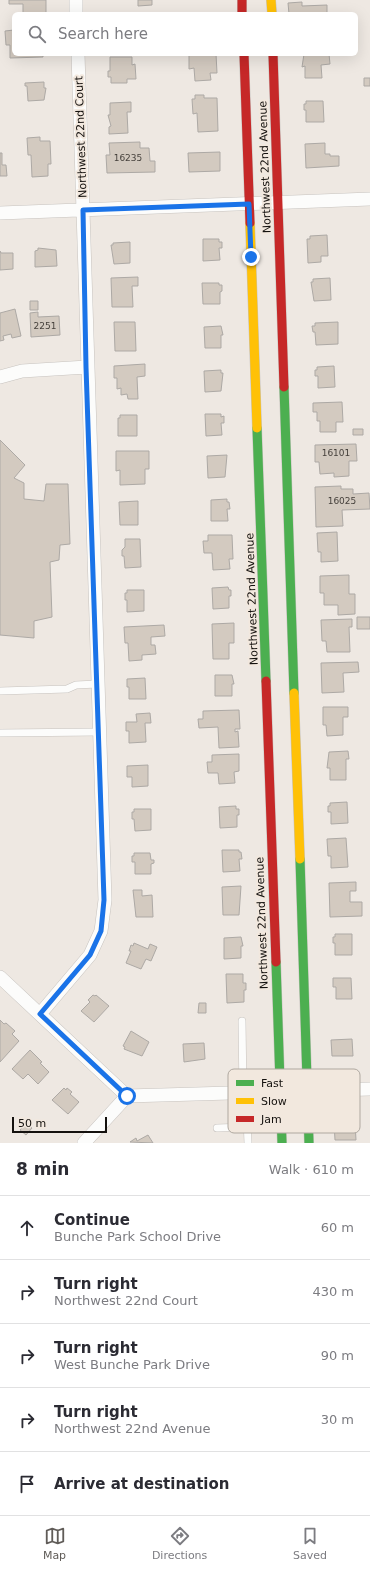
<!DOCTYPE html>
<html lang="en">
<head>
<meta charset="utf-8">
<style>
  :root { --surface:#fff; --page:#f2f2f3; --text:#2b2b33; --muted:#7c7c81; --line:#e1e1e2; --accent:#605c58 }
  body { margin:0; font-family:"DejaVu Sans",sans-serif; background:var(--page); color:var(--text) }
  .scale { position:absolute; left:12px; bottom:10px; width:95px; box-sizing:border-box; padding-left:4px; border:2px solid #14110e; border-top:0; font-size:11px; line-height:14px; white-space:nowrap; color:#14110e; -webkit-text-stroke:3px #f2e8de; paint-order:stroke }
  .stop { position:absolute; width:12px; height:12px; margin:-9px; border:3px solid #1a73e8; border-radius:50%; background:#fff }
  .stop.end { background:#1a73e8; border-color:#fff; box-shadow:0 1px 4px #0008 }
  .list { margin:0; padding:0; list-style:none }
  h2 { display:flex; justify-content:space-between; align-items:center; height:52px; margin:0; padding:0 16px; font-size:17px }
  h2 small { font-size:13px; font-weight:400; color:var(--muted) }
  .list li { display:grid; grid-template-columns:26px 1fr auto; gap:12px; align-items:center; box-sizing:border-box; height:64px; padding:0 16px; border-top:1px solid var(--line) }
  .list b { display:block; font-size:15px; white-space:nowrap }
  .list p { margin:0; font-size:13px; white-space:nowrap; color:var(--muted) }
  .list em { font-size:13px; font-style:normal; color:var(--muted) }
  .icon { flex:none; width:22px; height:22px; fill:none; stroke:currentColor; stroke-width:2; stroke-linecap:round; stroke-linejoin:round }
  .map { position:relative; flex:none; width:370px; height:1143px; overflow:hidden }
  .search { position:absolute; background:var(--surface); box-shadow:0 4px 16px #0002; left:12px; right:12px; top:12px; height:44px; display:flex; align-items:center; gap:10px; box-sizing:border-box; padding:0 14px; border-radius:6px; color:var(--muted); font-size:15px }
  .sheet { height:372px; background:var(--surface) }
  nav { display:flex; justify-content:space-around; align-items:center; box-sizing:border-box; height:56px; border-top:1px solid var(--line); background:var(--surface); font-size:11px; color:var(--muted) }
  nav a { display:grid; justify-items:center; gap:2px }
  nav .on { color:var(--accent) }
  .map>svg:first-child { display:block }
  .building { fill:#d3cac0; stroke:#ada9a5 }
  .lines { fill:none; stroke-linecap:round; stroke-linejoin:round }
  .lane-casing { stroke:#c7c3bf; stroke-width:8 }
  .street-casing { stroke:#c7c3bf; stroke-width:14 }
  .fast-casing { stroke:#c7c3bf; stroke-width:10 }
  .slow-casing { stroke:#c7c3bf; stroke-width:10 }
  .jam-casing { stroke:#c7c3bf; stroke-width:10 }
  .lane { stroke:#fcfcfb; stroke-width:7 }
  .street { stroke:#fcfcfb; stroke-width:13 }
  .fast { stroke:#4caf50; stroke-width:9 }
  .slow { stroke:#ffc107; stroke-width:9 }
  .jam { stroke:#c62828; stroke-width:9 }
  .route { stroke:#1a73e8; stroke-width:5 }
  .labels { text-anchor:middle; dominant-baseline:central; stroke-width:4; stroke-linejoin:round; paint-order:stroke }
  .number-label { font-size:9px; fill:#443f3a }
  .street-label { font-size:11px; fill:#14110e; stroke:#f2e8de }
  .key { fill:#f2e8de; stroke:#afa8a0; stroke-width:1 }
  .key-label { font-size:11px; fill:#14110e }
</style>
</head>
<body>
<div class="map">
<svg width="370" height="1143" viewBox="0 0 370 1143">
  <rect width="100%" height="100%" fill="#eee8e2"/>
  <path class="building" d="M9 0H46V14H23V4H9Z
    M138 0H152V5L138 6Z
    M302 2V6L327 5V14H289L288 3Z
    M14 30V54H43V57L10 58V45H6L5 31Z
    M216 54 217 73H210L211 80 195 81 194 68 189 69V55Z
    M304 54H329L330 64 321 65 322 78H305V66L302 67Z
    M110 57H132V65L135 64 136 79H127V83H111V77H108V71H110Z
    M364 78H370V86H364Z
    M44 82V88H46L44 100 28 101 27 86H25V83Z
    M195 95H204V98H217L218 131 198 132 197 113 193 114 192 99H195Z
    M306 101H323L324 122H306V110H304V104H306Z
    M131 102V112H127L128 133 109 134V127L111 126 108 115H110V103Z
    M40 137V141H50L51 164H48V176L32 177 31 155H28L27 138Z
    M140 142V148H149L150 161H155V172L107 173 106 155H110L109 143Z
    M325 143V154H330V156H339V166L306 168 305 144Z
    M220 152V171L189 172 188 153Z
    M0 153H2V165H6L7 176H0Z
    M327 235 328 256H321V262L308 263 307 239H310V236Z
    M203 239H219V242H222V248H219L220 260 203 261Z
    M130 242V263L114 264 111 245H113V243Z
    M38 248 56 250 57 266 35 267V251L38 250Z
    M0 251 1 253H13V269L0 270Z
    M138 277V286H132L133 307H112L111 278Z
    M330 278 331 300 314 301 311 282H313V279Z
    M202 283H219V285H222V291L220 292V304H203Z
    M30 301H38V310H30Z
    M15 309 21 336 12 338 11 334 3 336 4 340 0 341V313Z
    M38 312V317L59 316 60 335 31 337 30 313Z
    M114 322H135L136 351H115Z
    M338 322V344L316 345 315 332H313L312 326H315V323Z
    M221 326 223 335H221V348H205L204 327Z
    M145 364V376L137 377 138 399H128L127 394 121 395V388L117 389V378H114V366Z
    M334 366 335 387 318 388V376H315V370H317V367Z
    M221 370V373H223L221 391 205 392 204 371Z
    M342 402 343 422H336V432H320V421H317V412H313V403Z
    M205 414H221V417L224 416V423H221L222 435 206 436Z
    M120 415H137V436H118V418H120Z
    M353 429H363V435H353Z
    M0 440 25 465 14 478 24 483V499L44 501 46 484H68L70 544 60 545 59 560 50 562 52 617 34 621V638L0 635Z
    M356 444 357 461H349V476L334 477V473L320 474 319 462H315V445Z
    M116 451H149V469H145V484L120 485V470L116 471Z
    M227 455 225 477 208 478 207 456Z
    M341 486V489H353V494L369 493 370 509 342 510 343 526 316 527 315 487Z
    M227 499V502H229L230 509H227L228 521H211V500Z
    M138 501V525H120L119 502Z
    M337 532 338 561 321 562V552H318L317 533Z
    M208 535H232L233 559H229L230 569 213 570 212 553H204L203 541H208Z
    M125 539H140L141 567 125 568 124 556H122V550L125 547Z
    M349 575V594H355V614L338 615V605H324V593H320V576Z
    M228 587 229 590H231V596H229V608L213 609 212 588Z
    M127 590H144V611L127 612V600H125V593H127Z
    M357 617H370V629H357Z
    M352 619V627H349L350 652H327L326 641H322L321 620Z
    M234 623V643H229V659H213L212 624Z
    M164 625 165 636 151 637V645H155L156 654 142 655V660L129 661 128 643H125L124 627Z
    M358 662 359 672 343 673 344 692 322 693 321 663Z
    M215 675H232L234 684H232V696H215Z
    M145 678 146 699H129V687H127V679Z
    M323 707H348V717H343V735L327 736 326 725H323Z
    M239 710 240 729H235V732L238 731 239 747 219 748 218 727 199 728 198 719H203V711Z
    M150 713 151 723H145L146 742 129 743V731H126V722H137L136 714Z
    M348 751 349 759H346V780H330V768H327L329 752Z
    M239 754V771L234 772 235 783 219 784 218 773H208L207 762H212V755Z
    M148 765V786L132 787V777H127V766Z
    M347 802 348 823 331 824V812H328V806H330V803Z
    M236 806V809H239V815H237V827L220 828 219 807Z
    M134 809H151V830L135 831 134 819H132V812H134Z
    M346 838 348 867 331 868V856H328L327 839Z
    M222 850H239V852H241L242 859H239L240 871 223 872Z
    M134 853H150L151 860H154V863L151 864V874H135V862H132V856H134Z
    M356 882V891H350V902H362V916L330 917 329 883Z
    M241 886 239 915H223L222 887Z
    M133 890H142V896L152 895 153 917H136Z
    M335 934H352V955H335V943H333V937H335Z
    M241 937 243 946H241V958L224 959V938Z
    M134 943 148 949 150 944 157 947 151 961 146 959 141 969 126 963 131 951H129L131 945 133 946Z
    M226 974H243V983H246V990H244V1002L227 1003Z
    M333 978H351L352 999H336V987H333Z
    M93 995 95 996 96 995 109 1006 94 1022 81 1011 90 1002 88 1000Z
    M199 1003H206V1013H198Z
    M0 1020 4 1024 6 1023 15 1031 12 1034 19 1041 0 1062Z
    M131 1031 149 1042 142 1056 124 1049 125 1047 123 1046Z
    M352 1039 353 1056H332L331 1040Z
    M204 1043 205 1059 184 1062 183 1044Z
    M30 1050 42 1062 40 1063 49 1072 38 1084 28 1074 23 1079 12 1069Z
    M64 1088 66 1090 67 1088 72 1092 70 1094 79 1102 68 1114 52 1100Z
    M337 1121H343V1123H355L356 1140H335L334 1123H337Z
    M26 1123 32 1128 26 1135 20 1130Z
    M148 1135 153 1143 130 1142 136 1138 137 1141Z"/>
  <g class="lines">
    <g class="lane-casing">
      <path id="lane" d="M0 691 67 689 76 685 97 684
        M0 733 99 732
        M242 1021 243 1093
        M246 1093 248 1143
        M217 1128 247 1127"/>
    </g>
    <g class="street-casing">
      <path id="street" d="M76 0V14
        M0 213 370 199
        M0 377 22 371 87 367
        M0 977 127 1096
        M40 1014 90 955 101 931 105 900 78 54
        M127 1096 370 1089
        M84 1143 127 1096"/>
    </g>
    <g class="fast-casing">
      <path id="fast" d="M284 387 294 693
        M257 428 266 681
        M300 859 309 1143
        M276 962 282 1143"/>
    </g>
    <g class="slow-casing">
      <path id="slow" d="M271 0 272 14
        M250 223 257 428
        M294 693 300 859"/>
    </g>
    <g class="jam-casing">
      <path id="jam" d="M242 0V14
        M244 54 250 223
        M273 54 284 387
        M266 681 276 962"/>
    </g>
    <use href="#lane" class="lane"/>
    <use href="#street" class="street"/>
    <use href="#fast" class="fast"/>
    <use href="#slow" class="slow"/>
    <use href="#jam" class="jam"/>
  </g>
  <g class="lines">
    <path class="route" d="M127 1096 40 1014 90 955 101 931 104 900 86 367 83 210 249 204 251 257"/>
  </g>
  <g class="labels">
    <g class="number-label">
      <text x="128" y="158">16235</text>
      <text x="45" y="326">2251</text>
      <text x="336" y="453">16101</text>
      <text x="342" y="501">16025</text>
    </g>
    <g class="street-label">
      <text transform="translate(81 137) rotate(-92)">Northwest 22nd Court</text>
      <text transform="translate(265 167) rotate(-92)">Northwest 22nd Avenue</text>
      <text transform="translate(252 599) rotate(-92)">Northwest 22nd Avenue</text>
      <text transform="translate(262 923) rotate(-92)">Northwest 22nd Avenue</text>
    </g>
  </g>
  <rect x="228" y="1069" width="132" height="64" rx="6" class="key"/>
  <rect x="236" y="1080" width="18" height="6" fill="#4caf50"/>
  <rect x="236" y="1098" width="18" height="6" fill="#ffc107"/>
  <rect x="236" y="1116" width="18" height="6" fill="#c62828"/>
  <g class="key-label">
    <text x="261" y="1087">Fast</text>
    <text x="261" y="1105">Slow</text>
    <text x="261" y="1123">Jam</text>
  </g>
</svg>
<div class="scale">50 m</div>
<div class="stop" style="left:127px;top:1096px"></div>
<div class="stop end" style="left:251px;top:257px"></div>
<div class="search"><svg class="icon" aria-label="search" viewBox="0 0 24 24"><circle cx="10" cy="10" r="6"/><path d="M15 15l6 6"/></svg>Search here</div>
</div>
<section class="sheet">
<h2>8 min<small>Walk · 610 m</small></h2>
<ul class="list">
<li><svg class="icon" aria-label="ahead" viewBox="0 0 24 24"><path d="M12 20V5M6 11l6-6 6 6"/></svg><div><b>Continue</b><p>Bunche Park School Drive</p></div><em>60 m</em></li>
<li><svg class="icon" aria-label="right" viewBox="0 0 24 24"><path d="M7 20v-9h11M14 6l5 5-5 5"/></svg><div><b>Turn right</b><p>Northwest 22nd Court</p></div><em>430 m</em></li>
<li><svg class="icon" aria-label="right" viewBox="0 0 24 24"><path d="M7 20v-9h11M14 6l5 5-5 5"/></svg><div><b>Turn right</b><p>West Bunche Park Drive</p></div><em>90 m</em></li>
<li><svg class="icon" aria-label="right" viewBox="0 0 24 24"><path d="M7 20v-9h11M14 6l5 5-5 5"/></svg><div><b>Turn right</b><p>Northwest 22nd Avenue</p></div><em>30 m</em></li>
<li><svg class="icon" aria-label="arrive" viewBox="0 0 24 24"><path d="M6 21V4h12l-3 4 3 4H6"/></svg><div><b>Arrive at destination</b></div></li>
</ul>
</section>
<nav>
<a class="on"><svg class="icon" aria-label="map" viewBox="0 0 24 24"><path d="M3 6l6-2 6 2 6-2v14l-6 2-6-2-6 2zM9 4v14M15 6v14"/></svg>Map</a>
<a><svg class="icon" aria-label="directions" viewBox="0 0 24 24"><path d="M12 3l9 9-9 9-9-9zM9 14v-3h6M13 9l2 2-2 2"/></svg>Directions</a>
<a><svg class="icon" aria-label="saved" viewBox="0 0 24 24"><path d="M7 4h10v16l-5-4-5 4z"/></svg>Saved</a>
</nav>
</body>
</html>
